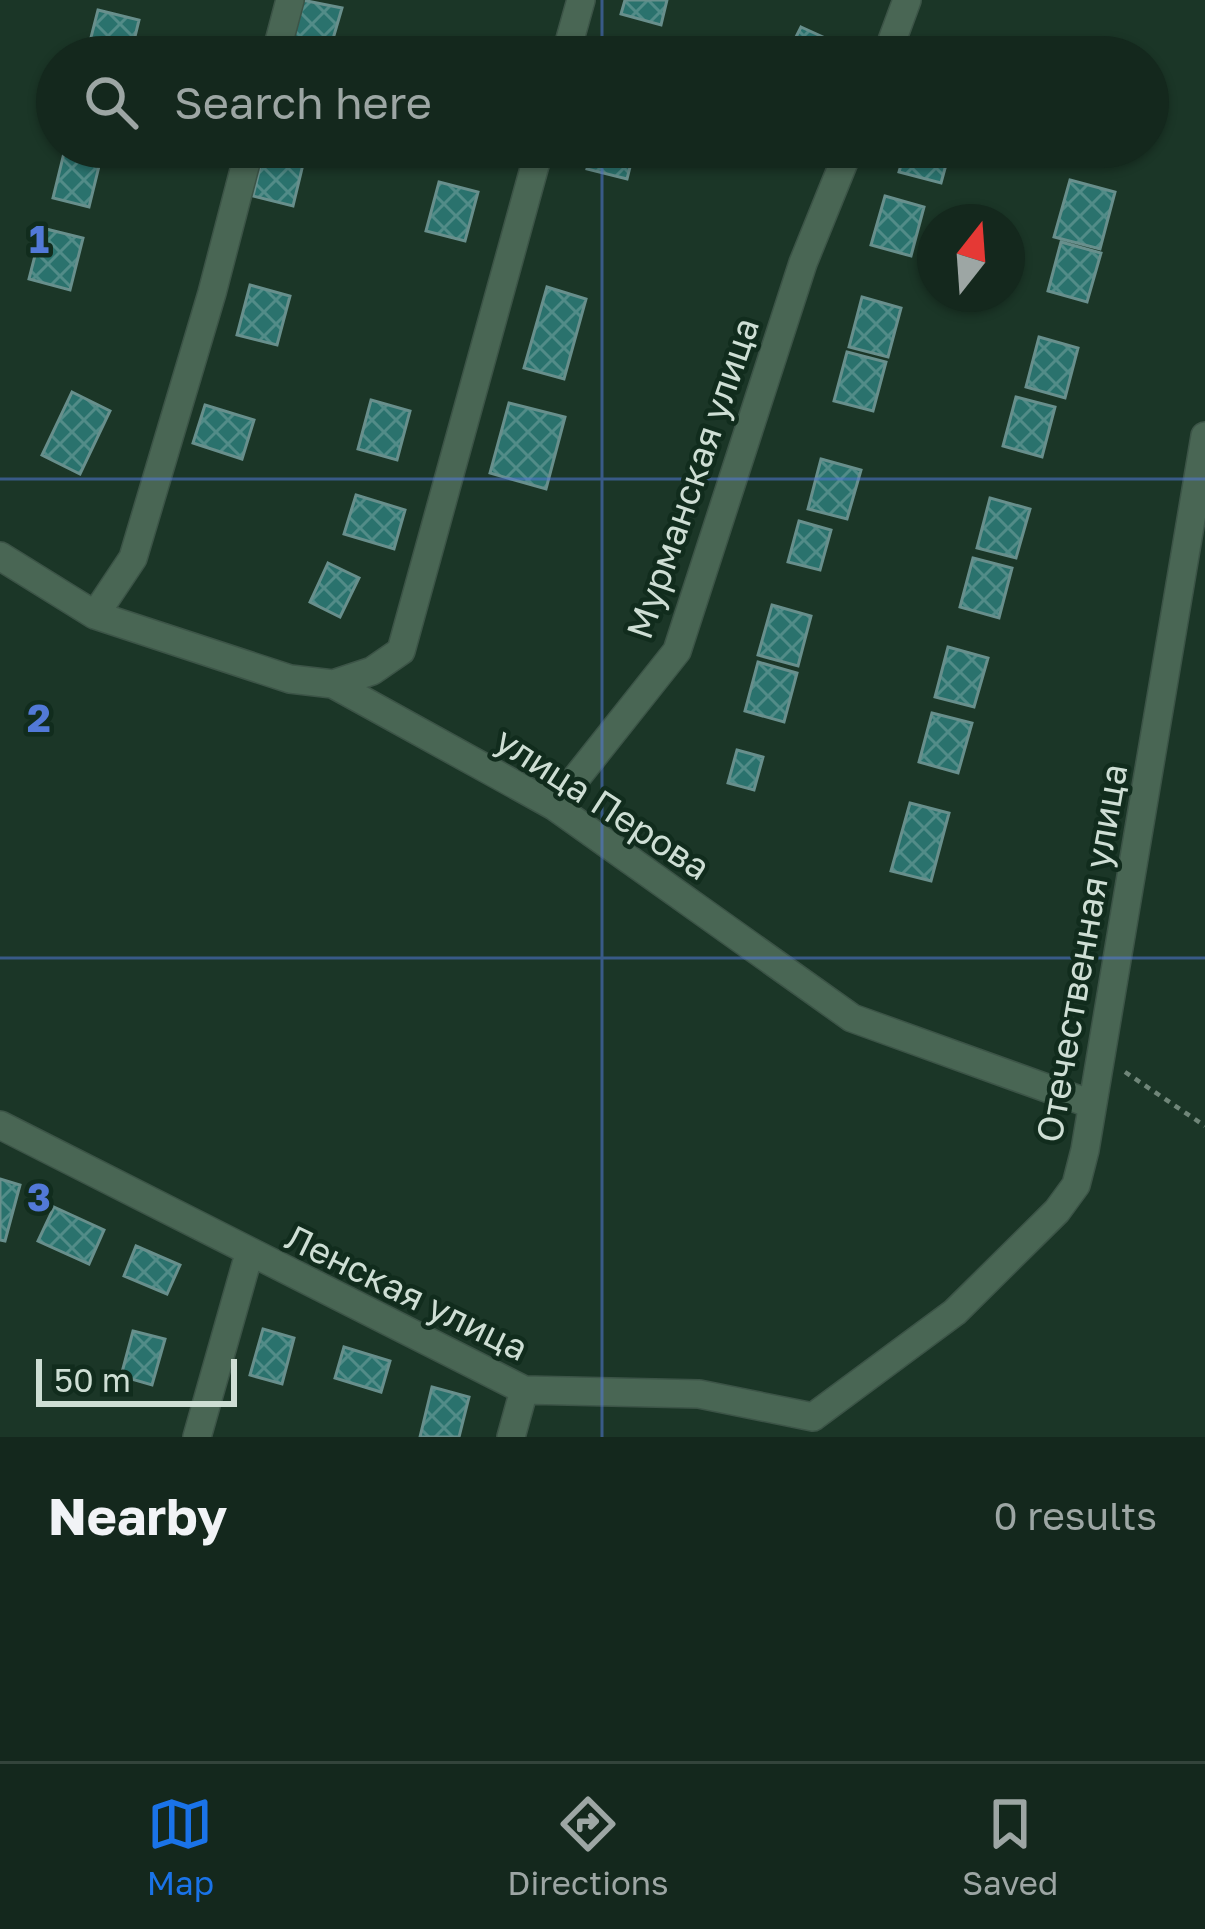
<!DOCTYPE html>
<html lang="en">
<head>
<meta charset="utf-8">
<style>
  :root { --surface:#14281d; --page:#21342a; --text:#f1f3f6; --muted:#9da6a4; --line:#33443b; --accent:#1a73e8 }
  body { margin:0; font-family:"Golos Text",sans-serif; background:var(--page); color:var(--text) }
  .compass { position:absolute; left:917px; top:204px; width:108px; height:108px; border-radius:50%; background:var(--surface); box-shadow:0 3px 9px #0004; rotate:17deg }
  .scale { position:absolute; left:36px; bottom:30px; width:201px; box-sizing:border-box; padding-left:12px; border:6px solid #ceded4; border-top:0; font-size:33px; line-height:42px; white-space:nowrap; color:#ceded4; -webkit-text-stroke:9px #112c1d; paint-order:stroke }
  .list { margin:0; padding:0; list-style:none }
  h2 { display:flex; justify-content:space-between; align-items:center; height:156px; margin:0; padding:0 48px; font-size:51px }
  h2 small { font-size:39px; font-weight:400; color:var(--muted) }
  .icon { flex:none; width:66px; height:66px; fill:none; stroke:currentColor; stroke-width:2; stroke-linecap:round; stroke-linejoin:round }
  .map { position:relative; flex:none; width:1205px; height:1437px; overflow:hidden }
  .search { position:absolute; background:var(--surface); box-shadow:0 3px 9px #0004; left:36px; right:36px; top:36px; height:132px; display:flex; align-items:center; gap:30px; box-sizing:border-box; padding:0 42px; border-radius:66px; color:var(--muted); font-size:45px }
  .sheet { height:324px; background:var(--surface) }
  nav { display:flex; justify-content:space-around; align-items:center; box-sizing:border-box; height:168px; border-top:3px solid var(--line); background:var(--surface); font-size:33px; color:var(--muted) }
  nav a { display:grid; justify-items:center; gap:6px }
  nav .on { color:var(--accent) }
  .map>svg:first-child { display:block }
  .building { fill:url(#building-cross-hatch); stroke:#688f8c; stroke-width:3 }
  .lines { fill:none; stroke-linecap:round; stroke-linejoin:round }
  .minor-casing { stroke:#3c5447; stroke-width:30 }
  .path { stroke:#708679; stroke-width:4.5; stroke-dasharray:6 6; stroke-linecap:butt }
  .minor { stroke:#496654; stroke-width:27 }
  .grid { fill:none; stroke:#5279d7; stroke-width:3; stroke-opacity:0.55 }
  .labels { text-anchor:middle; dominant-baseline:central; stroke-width:9; stroke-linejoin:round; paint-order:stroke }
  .street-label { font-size:36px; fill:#ceded4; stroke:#112c1d }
  .grid-label { font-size:39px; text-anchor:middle; font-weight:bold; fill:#5279d7; stroke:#112c1d; stroke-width:9; stroke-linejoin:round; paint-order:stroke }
</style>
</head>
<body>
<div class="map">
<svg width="1205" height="1437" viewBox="0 0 1205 1437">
  <defs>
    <pattern id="building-cross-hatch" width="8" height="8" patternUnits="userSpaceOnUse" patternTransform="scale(3)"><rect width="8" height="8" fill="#2a726d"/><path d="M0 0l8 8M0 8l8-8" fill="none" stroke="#528c88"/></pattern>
  </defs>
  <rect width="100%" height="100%" fill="#1b3627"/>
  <path class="building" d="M302 0 342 8 328 56 289 46Z
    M625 0H667L661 25 621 14Z
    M98 10 139 20 130 57H86Z
    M801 27 825 38 816 57H786Z
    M265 147 305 156 293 206 253 196Z
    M593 147H635L627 179 587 169Z
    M906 147 950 150 941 183 899 172Z
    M64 153 100 162 89 207 53 198Z
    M1070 180 1115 192 1100 249 1054 237Z
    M439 182 478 192 465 241 426 231Z
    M885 196 924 207 911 256 871 245Z
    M42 228 83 238 70 290 29 279Z
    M1061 242 1101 253 1087 302 1048 291Z
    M250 285 290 296 277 345 237 335Z
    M547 287 586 299 564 379 524 368Z
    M862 297 901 308 888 357 849 347Z
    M1039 337 1078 348 1065 398 1026 387Z
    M847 352 886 362 873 411 834 401Z
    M72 392 110 411 80 474 42 455Z
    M1016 397 1055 407 1042 457 1003 446Z
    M371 400 410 411 397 460 358 449Z
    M509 403 565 417 546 489 490 473Z
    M205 405 254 420 242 459 193 443Z
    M821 459 861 470 847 519 808 509Z
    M356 495 405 510 394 549 344 534Z
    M990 498 1030 509 1016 558 977 548Z
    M799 521 831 530 820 570 788 562Z
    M973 558 1012 568 999 618 960 607Z
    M328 563 359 578 340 617 310 602Z
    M772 605 811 616 798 666 758 655Z
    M948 647 988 658 974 707 935 697Z
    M758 662 797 673 784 722 745 711Z
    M932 713 972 723 958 773 919 762Z
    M737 750 763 757 754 790 728 783Z
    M910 803 949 813 931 881 891 871Z
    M0 1179 20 1185 5 1241 0 1240Z
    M54 1207 104 1230 89 1264 38 1241Z
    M136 1246 180 1265 167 1294 124 1276Z
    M263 1329 294 1338 282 1384 250 1375Z
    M133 1331 165 1339 152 1385 121 1376Z
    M344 1347 390 1361 381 1392 335 1378Z
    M432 1387 469 1397 459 1437H420Z"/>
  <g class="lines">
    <g class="minor-casing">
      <path id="minor" d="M275 57 290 0
        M565 57 581 0
        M886 57 907 0
        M0 556 95 615 290 679 333 684 554 806 852 1018 1091 1104
        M95 615 133 558 212 293 250 147
        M333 684 372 671 401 651 540 147
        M554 806 677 651 803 263 850 147
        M0 1125 524 1390 699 1394 813 1417
        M813 1417 955 1312 1057 1211 1076 1185 1085 1150 1205 436
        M197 1437 249 1254
        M511 1437 524 1390"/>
    </g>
    <path class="path" d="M1125 1072 1205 1126"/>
    <use href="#minor" class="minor"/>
  </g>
  <path class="grid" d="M602 0V57M602 147V1437M0 479H1205M0 958H1205"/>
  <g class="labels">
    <g class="street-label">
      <text transform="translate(692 478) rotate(-71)">Мурманская улица</text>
      <text transform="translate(603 803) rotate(33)">улица Перова</text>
      <text transform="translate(1081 953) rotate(-80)">Отечественная улица</text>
      <text transform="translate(407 1292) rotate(26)">Ленская улица</text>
    </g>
  </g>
  <g class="grid-label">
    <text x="39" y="253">1</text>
    <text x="39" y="732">2</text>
    <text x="39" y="1211">3</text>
  </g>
</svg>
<svg class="compass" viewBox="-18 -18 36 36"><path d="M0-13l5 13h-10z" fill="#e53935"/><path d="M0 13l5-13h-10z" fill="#9da6a4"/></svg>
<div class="scale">50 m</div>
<div class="search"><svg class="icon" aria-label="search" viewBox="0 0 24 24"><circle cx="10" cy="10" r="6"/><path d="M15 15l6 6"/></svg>Search here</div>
</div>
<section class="sheet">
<h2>Nearby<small>0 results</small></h2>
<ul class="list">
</ul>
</section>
<nav>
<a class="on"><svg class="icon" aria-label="map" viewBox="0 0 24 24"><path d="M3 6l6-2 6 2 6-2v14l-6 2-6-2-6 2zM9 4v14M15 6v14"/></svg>Map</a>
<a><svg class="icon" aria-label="directions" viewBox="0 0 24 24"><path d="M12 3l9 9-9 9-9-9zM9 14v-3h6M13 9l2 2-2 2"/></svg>Directions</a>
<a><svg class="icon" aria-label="saved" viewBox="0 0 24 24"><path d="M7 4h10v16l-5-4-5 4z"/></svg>Saved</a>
</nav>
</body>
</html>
